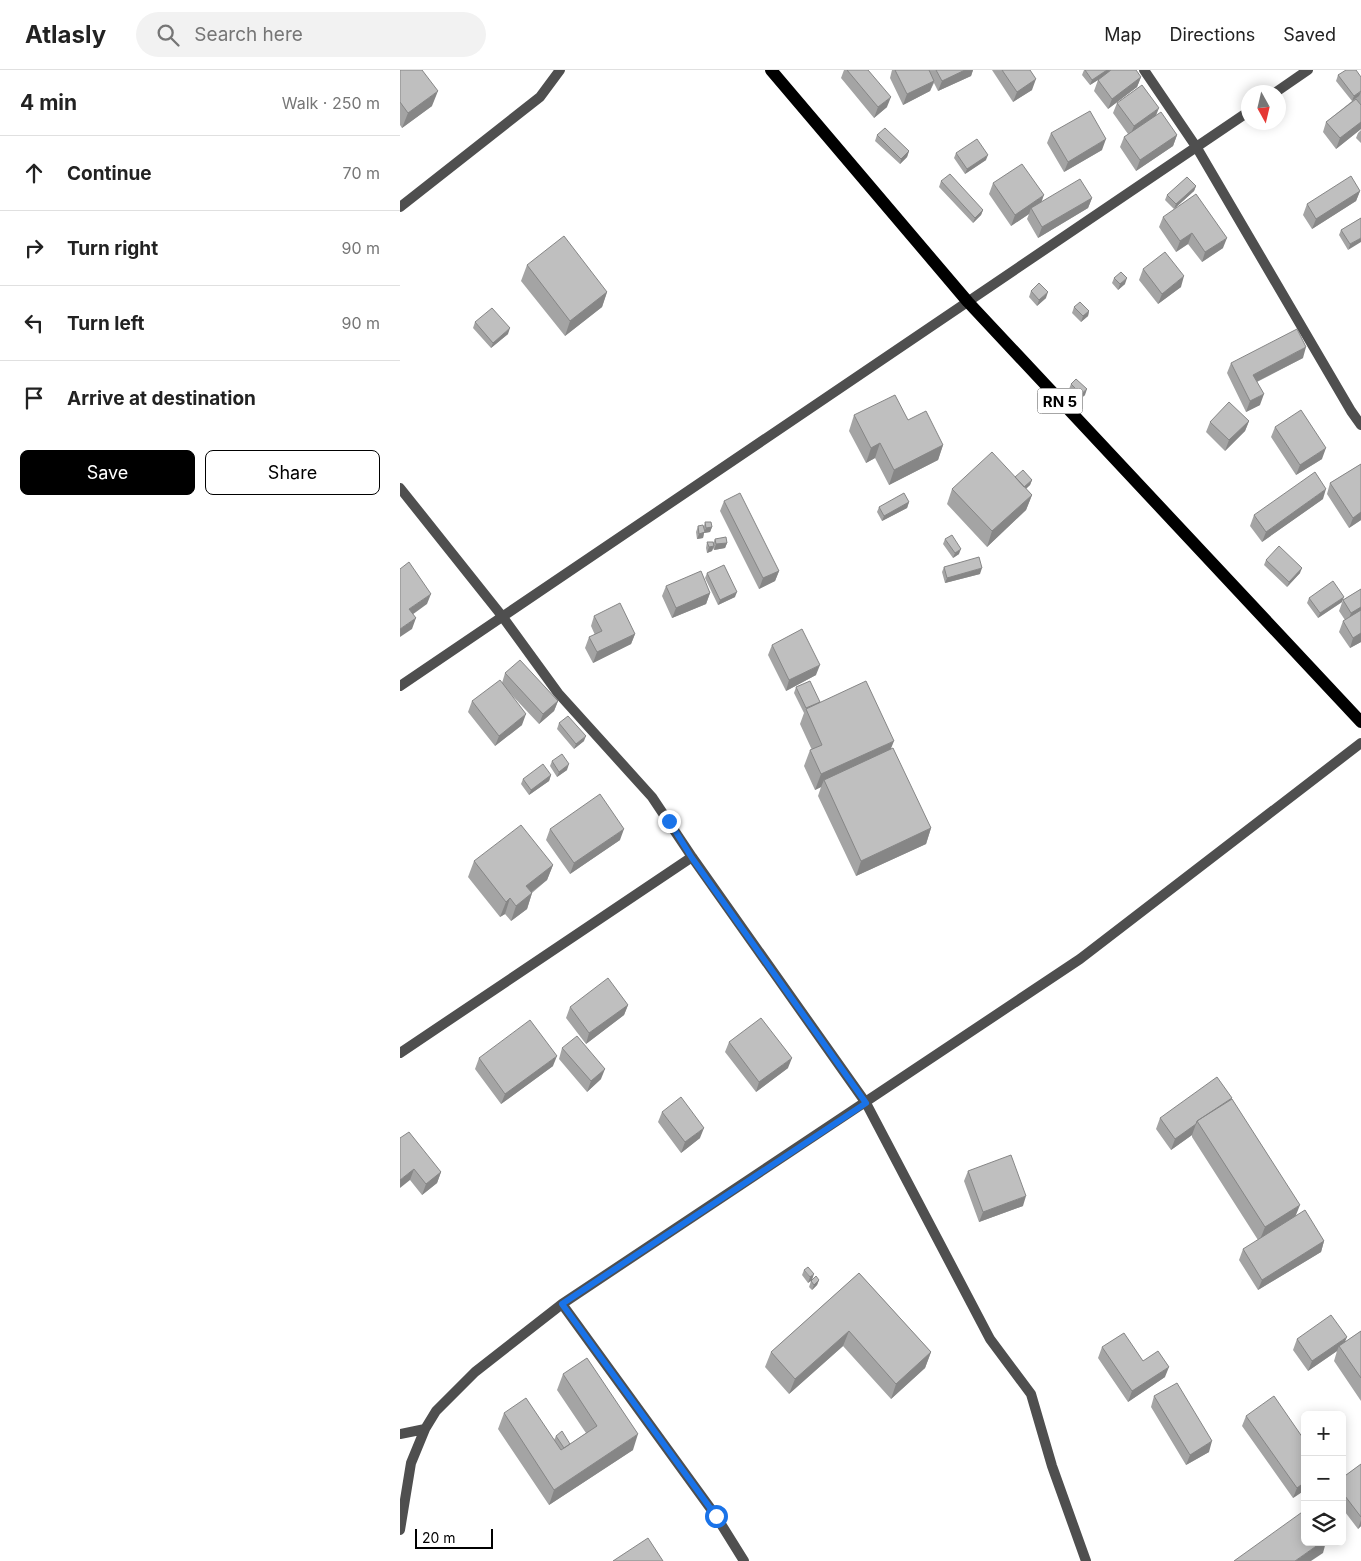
<!DOCTYPE html>
<html lang="en">
<head>
<meta charset="utf-8">
<style>
  :root { --surface:#fff; --page:#f2f2f2; --text:#222; --muted:#767676; --line:#e0e0e0; --accent:#000 }
  body { margin:0; font-family:Inter,sans-serif; background:var(--page); color:var(--text) }
  .controls { position:absolute; right:15px; bottom:15px; display:grid; overflow:hidden; border-radius:8px; box-shadow:0 2px 12px #0003 }
  .controls button { width:45px; height:45px; display:grid; place-items:center; padding:0; border:0; border-bottom:1px solid var(--line); background:var(--surface); color:var(--text); font:25px sans-serif }
  .compass { position:absolute; left:841px; top:15px; width:45px; height:45px; border-radius:50%; background:var(--surface); box-shadow:0 2px 12px #0003; rotate:172deg }
  .scale { position:absolute; left:15px; bottom:12px; width:78px; box-sizing:border-box; padding-left:5px; border:2px solid #000; border-top:0; font-size:14px; line-height:18px; white-space:nowrap; color:#000; -webkit-text-stroke:4px #fff; paint-order:stroke }
  .stop { position:absolute; width:15px; height:15px; margin:-11px; border:4px solid #1a73e8; border-radius:50%; background:#fff }
  .stop.end { background:#1a73e8; border-color:#fff; box-shadow:0 1px 5px #0008 }
  .list { margin:0; padding:0; list-style:none }
  h2 { display:flex; justify-content:space-between; align-items:center; height:65px; margin:0; padding:0 20px; font-size:21px }
  h2 small { font-size:16px; font-weight:400; color:var(--muted) }
  .list li { display:grid; grid-template-columns:32px 1fr auto; gap:15px; align-items:center; box-sizing:border-box; height:75px; padding:0 20px; border-top:1px solid var(--line) }
  .list b { display:block; font-size:19px; white-space:nowrap }
  .list em { font-size:16px; font-style:normal; color:var(--muted) }
  .actions { display:flex; gap:10px; padding:15px 20px }
  .actions a { flex:1; padding:11px 0; border:1px solid var(--accent); border-radius:8px; text-align:center; font-size:18px; color:var(--accent) }
  .actions .main { background:var(--accent); color:#fff }
  .icon { flex:none; width:28px; height:28px; fill:none; stroke:currentColor; stroke-width:2; stroke-linecap:round; stroke-linejoin:round }
  .map { position:relative; flex:none; width:961px; height:1491px; overflow:hidden }
  header { display:flex; align-items:center; gap:30px; box-sizing:border-box; height:70px; padding:0 25px; background:var(--surface); border-bottom:1px solid var(--line) }
  header strong { font-size:24px }
  nav { display:flex; gap:28px; margin-inline-start:auto; font-size:18px }
  .search { width:350px; height:45px; background:var(--page); display:flex; align-items:center; gap:12px; box-sizing:border-box; padding:0 18px; border-radius:28px; color:var(--muted); font-size:19px }
  main { display:flex }
  aside { flex:1; background:var(--surface) }
  .map>svg:first-child { display:block }
  .lines { fill:none; stroke-linecap:round; stroke-linejoin:round }
  .street { stroke:#4f4f4f; stroke-width:10 }
  .primary { stroke:#000; stroke-width:12 }
  .wall { fill:#a4a4a4 }
  .shaded-wall { fill:#868686 }
  .building { fill:#bfbfbf; stroke:#868686 }
  .route { stroke:#1a73e8; stroke-width:6 }
  .labels { text-anchor:middle; dominant-baseline:central; stroke-width:4; stroke-linejoin:round; paint-order:stroke }
  .shield { fill:#fff; stroke:#4c4c4c; stroke-width:1 }
  .shield-label { font-size:15px; font-weight:bold; fill:#000 }
</style>
</head>
<body>
<header>
<strong>Atlasly</strong>
<div class="search"><svg class="icon" aria-label="search" viewBox="0 0 24 24"><circle cx="10" cy="10" r="6"/><path d="M15 15l6 6"/></svg>Search here</div>
<nav><a>Map</a><a>Directions</a><a>Saved</a></nav>
</header>
<main>
<aside>
<h2>4 min<small>Walk · 250 m</small></h2>
<ul class="list">
<li><svg class="icon" aria-label="ahead" viewBox="0 0 24 24"><path d="M12 20V5M6 11l6-6 6 6"/></svg><div><b>Continue</b></div><em>70 m</em></li>
<li><svg class="icon" aria-label="right" viewBox="0 0 24 24"><path d="M7 20v-9h11M14 6l5 5-5 5"/></svg><div><b>Turn right</b></div><em>90 m</em></li>
<li><svg class="icon" aria-label="left" viewBox="0 0 24 24"><path d="M17 20v-9H6M10 6l-5 5 5 5"/></svg><div><b>Turn left</b></div><em>90 m</em></li>
<li><svg class="icon" aria-label="arrive" viewBox="0 0 24 24"><path d="M6 21V4h12l-3 4 3 4H6"/></svg><div><b>Arrive at destination</b></div></li>
</ul>
<div class="actions"><a class="main">Save</a><a>Share</a></div>
</aside>
<div class="map">
<svg width="961" height="1491" viewBox="0 0 961 1491">
  <rect width="100%" height="100%" fill="#fff"/>
  <g class="lines">
    <path class="street" d="M744 0 797 78 951 341 961 355
      M876 22 908 0
      M0 137 140 27 160 0
      M0 418 102 546 158 623 252 727 292 787 466 1033 590 1269 631 1324 652 1396 686 1491
      M0 616 848 42
      M0 983 292 787
      M162 1234 316 1446 344 1491
      M0 1364 25 1359
      M0 1460 11 1393 25 1359 36 1341 75 1302 162 1234 680 889 961 673"/>
    <path class="primary" d="M371 0 568 232 961 652"/>
  </g>
  <path class="wall" d="M0 0 32 36 2 58 0 55Z
    M444 0H468L487 37 474 48 441 8Z
    M492 0H573L571 6 538 21 534 13 530 21 503 35 490 8Z
    M592 0H630L632 20 613 32Z
    M684 0H710L709 2 741 7 737 17 708 39 694 21 698 10 701 8 690 15 682 5Z
    M938 5 961 7V59L936 79 923 62 926 52 952 31 936 11Z
    M717 33 756 45 777 65 773 76 736 101 720 77 724 67 728 64 713 43Z
    M961 60V73L956 68 958 63Z
    M651 63 702 80 664 102 647 73Z
    M477 65 509 81 507 87 500 94 475 71Z
    M556 83 586 90 565 104 554 88Z
    M541 111 583 140 581 145 573 153 539 117Z
    M593 113 642 132 692 128 688 138 638 168 627 149 629 144 611 156 589 124Z
    M796 116 794 121 774 139 765 130 767 125Z
    M960 121 956 131 912 159 903 145 907 134Z
    M763 147 823 178 802 192 788 174 776 182 759 157Z
    M961 148 948 180 939 165 941 160Z
    M127 195 207 222 202 237 165 266 121 211Z
    M743 199 781 217 758 234 739 210Z
    M714 208 725 214 718 220 712 213Z
    M631 221 646 228 637 236 629 227Z
    M674 237 689 241 688 246 681 252 672 243Z
    M75 252 108 264 91 278 73 258Z
    M903 288 857 312 860 335 846 342 827 303 831 293Z
    M671 314 685 325 679 330 669 319Z
    M454 345 508 350 543 375 538 390 489 415 475 388 466 393 449 361Z
    M849 351 845 361 825 381 806 362 810 352Z
    M875 357 922 389 896 405 871 367Z
    M961 394V450L949 458 927 424 930 413Z
    M615 407 632 410 630 415 626 419 632 425 626 440 587 477 547 434 552 419Z
    M923 429 862 472 850 456 854 445Z
    M324 431 379 501 375 511 359 519 320 441Z
    M509 432 507 438 482 451 477 442 479 437Z
    M305 452 312 457 310 462 304 463 303 468 297 469 296 462 298 456H304Z
    M315 469 327 473 325 478 314 480 313 478 312 481 307 483 306 478 307 472 313 473Z
    M545 469 559 484 553 488 543 474Z
    M866 490 900 503 887 517 864 495Z
    M544 497 580 504 545 513 542 502Z
    M307 503 335 527 318 535 305 508Z
    M266 516 310 523 306 534 272 548 262 526Z
    M961 519V572L950 578 939 562 943 551 945 550 939 541 943 530Z
    M909 528 942 532 918 548 907 533Z
    M194 546 235 564 231 574 193 593 185 578 189 567 195 565 191 556Z
    M372 575 416 605 386 621 368 585Z
    M105 603 158 631 154 641 139 654 108 621 122 655 95 676 68 642 72 631 102 613Z
    M396 617 420 632 491 679 531 758 526 774 456 806 418 726 421 717 415 720 404 696 410 680H412L400 654 404 643 394 623Z
    M159 653 184 671 174 679 157 659Z
    M152 691 167 700 157 707 150 696Z
    M151 705 149 711 129 725 121 714 123 709Z
    M150 759 220 770 170 804 146 770Z
    M74 791 153 795 147 810 132 823 127 839 111 851 105 844 100 847 68 807Z
    M228 935 224 945 186 974 166 948 170 937Z
    M329 972 388 998 356 1022 325 982Z
    M162 978 201 1009 187 1022 159 989Z
    M79 988 153 996 101 1034 75 999Z
    M832 1028 831 1030 895 1147 924 1171 921 1182 858 1220 839 1190 843 1179 858 1170 792 1067V1065L771 1080 756 1059 760 1048Z
    M262 1042 300 1068 281 1083 258 1052Z
    M0 1068 41 1102 37 1113 22 1125 10 1110Z
    M568 1101 623 1136 579 1152 564 1111Z
    M404 1200 412 1210 408 1213 402 1205Z
    M459 1203 531 1282 525 1298 491 1329 443 1276 389 1324 365 1297 371 1282Z
    M419 1210 417 1215 412 1220 409 1217 411 1211Z
    M961 1261V1331L934 1291 937 1281 908 1301 893 1280 897 1269 945 1272Z
    M702 1277 743 1291 765 1307 728 1332 698 1288Z
    M163 1304 233 1380 149 1435 98 1359 104 1343 154 1370 156 1366 170 1374 186 1363 157 1320Z
    M754 1326 809 1382 786 1395 751 1337Z
    M846 1346 905 1371V1420L893 1428 842 1356Z
    M961 1394V1456L958 1459 942 1438V1408Z"/>
  <path class="shaded-wall" d="M565 0H573L571 6 538 21 542 11Z
    M707 0H710L709 3 690 15 692 10Z
    M741 7 737 17 708 39 712 29Z
    M636 9 632 20 613 32 617 22Z
    M534 11 530 21 503 35 507 24Z
    M38 21 32 36 2 58 8 43Z
    M961 22 959 26 952 31 954 26Z
    M491 27 487 37 474 48 478 37Z
    M759 38 755 48 730 66 734 56Z
    M961 52V59L936 79 940 68Z
    M777 65 773 76 736 101 740 90Z
    M706 69 702 80 664 102 668 92Z
    M509 81 507 87 500 94 501 89Z
    M588 85 586 90 565 104 567 99Z
    M796 116 794 121 774 139 776 134Z
    M960 121 956 131 912 159 916 149Z
    M644 125 640 136 631 138 629 144 611 156 615 145Z
    M692 128 688 138 638 168 642 157Z
    M583 140 581 145 573 153 575 148Z
    M792 163 788 174 776 182 780 171Z
    M827 168 823 178 802 192 805 182Z
    M961 168V172L948 180 950 174Z
    M784 206 781 217 758 234 762 224Z
    M727 208 725 214 718 220 720 214Z
    M207 222 202 237 165 266 170 251Z
    M648 222 646 228 637 236 639 230Z
    M689 241 688 246 681 252 683 246Z
    M110 258 108 264 91 278 93 273Z
    M906 277 903 288 850 315 853 305Z
    M687 319 685 325 679 330 681 324Z
    M864 324 860 335 846 342 850 331Z
    M849 351 845 361 825 381 829 370Z
    M480 373 475 388 466 393 471 378Z
    M543 375 538 390 489 415 494 400Z
    M926 378 922 389 896 405 900 395Z
    M632 410 630 415 620 424 622 419Z
    M926 419 923 429 862 472 866 462Z
    M632 425 626 440 587 477 592 461Z
    M509 432 507 438 482 451 484 446Z
    M961 442V450L949 458 953 448Z
    M312 457 310 462 304 463 303 468 297 469 299 464 304 462 306 458Z
    M327 473 325 478 314 480 316 474Z
    M314 476 312 481 307 483 309 477Z
    M561 479 559 484 553 488 555 483Z
    M582 498 580 504 545 513 547 508Z
    M902 498 900 503 887 517 889 512Z
    M379 501 375 511 359 519 363 508Z
    M337 522 335 527 318 535 320 530Z
    M310 523 306 534 272 548 276 538Z
    M31 524 27 534 5 550 9 539Z
    M944 527 942 532 918 548 920 543Z
    M961 537V545L947 554 951 543Z
    M16 548 12 559 0 567V559Z
    M961 563V572L950 578 953 568Z
    M235 564 231 574 193 593 197 582Z
    M420 595 416 605 386 621 389 610Z
    M158 631 154 641 139 654 143 644Z
    M126 644 122 655 95 676 99 666Z
    M186 666 184 671 174 679 176 674Z
    M494 671 488 686 424 710 421 717 415 720 421 704Z
    M169 694 167 700 157 707 159 702Z
    M151 705 149 711 129 725 131 720Z
    M531 758 526 774 456 806 461 791Z
    M224 759 220 770 170 804 174 793Z
    M153 795 147 810 120 831 126 816Z
    M132 823 127 839 111 851 116 836Z
    M110 828 105 844 100 847 106 832Z
    M228 935 224 945 186 974 189 963Z
    M157 986 153 996 101 1034 105 1024Z
    M392 988 388 998 356 1022 359 1012Z
    M205 999 201 1009 187 1022 191 1011Z
    M796 1054 792 1065 771 1080 775 1069Z
    M304 1058 300 1068 281 1083 285 1072Z
    M14 1099 10 1110 0 1118V1110Z
    M41 1102 37 1113 22 1125 26 1114Z
    M626 1126 623 1136 579 1152 583 1142Z
    M900 1135 894 1150 859 1172 865 1157Z
    M924 1171 921 1182 858 1220 862 1210Z
    M414 1204 412 1210 408 1213 410 1207Z
    M419 1210 417 1215 412 1220 414 1215Z
    M449 1261 443 1276 389 1324 395 1309Z
    M947 1267 943 1277 939 1276 937 1281 908 1301 912 1291Z
    M531 1282 525 1298 491 1329 496 1314Z
    M769 1297 765 1307 728 1332 732 1321Z
    M238 1364 233 1380 149 1435 154 1420Z
    M812 1371 809 1382 786 1395 790 1385Z
    M905 1412V1420L893 1428 897 1418Z
    M961 1450V1456L958 1459Z
    M922 1472H926L923 1483 911 1491H895Z"/>
  <path class="building" d="M0 0H22L38 21 8 43 0 32Z
    M447 0H468L491 27 478 37Z
    M495 0H529L534 11 507 24Z
    M536 0H565L542 11Z
    M602 0H630L636 9 617 22Z
    M685 0H707L692 10Z
    M711 0H736L741 7 712 29 698 10Z
    M946 0H956L961 7V21L954 26 938 5Z
    M742 15 759 38 734 56 717 33Z
    M956 29 961 35V52L940 68 926 52Z
    M690 41 706 69 668 92 651 63Z
    M761 42 777 65 740 90 724 67Z
    M485 58 509 81 501 89 477 65Z
    M577 69 588 85 567 99 556 83Z
    M622 94 644 125 615 145 593 113Z
    M550 104 583 140 575 148 541 111Z
    M951 106 960 121 916 149 907 134Z
    M787 107 796 116 776 134 767 125Z
    M680 109 692 128 642 157 631 138Z
    M796 124 827 168 805 182 792 163 780 171 763 147Z
    M961 148V168L950 174 941 160Z
    M164 166 207 222 170 251 127 195Z
    M765 182 784 206 762 224 743 199Z
    M721 202 727 208 720 214 714 208Z
    M639 213 648 222 639 230 631 221Z
    M680 232 689 241 683 246 674 237Z
    M92 238 110 258 93 273 75 252Z
    M897 259 906 277 853 305 864 324 850 331 831 293Z
    M676 309 687 319 681 324 671 314Z
    M495 325 508 350 526 341 543 375 494 400 480 373 471 378 454 345Z
    M829 332 849 351 829 370 810 352Z
    M901 340 926 378 900 395 875 357Z
    M592 382 632 425 592 461 552 419Z
    M961 394V442L953 448 930 413Z
    M623 400 632 410 624 417 615 407Z
    M915 402 926 419 866 462 854 445Z
    M340 423 379 501 363 508 324 431Z
    M504 423 509 432 484 446 479 437Z
    M305 452H311L312 457 306 458Z
    M303 455 305 462 299 464 298 456Z
    M552 465 561 479 555 483 545 469Z
    M326 467 327 473 316 474 315 469Z
    M307 472H313L314 476 309 477Z
    M879 476 902 498 889 512 866 490Z
    M579 487 582 498 547 508 544 497Z
    M9 492 31 524 9 539 16 548 0 559V499Z
    M324 495 337 522 320 530 307 503Z
    M301 501 310 523 276 538 266 516Z
    M933 511 944 527 920 543 909 528Z
    M961 519V537L951 543 943 530Z
    M220 533 235 564 197 582 189 567 202 561 194 546Z
    M961 540V563L953 568 943 551Z
    M402 559 420 595 389 610 372 575Z
    M120 590 158 631 143 644 105 603Z
    M100 610 126 644 99 666 72 631Z
    M410 611 420 632 406 638 396 617Z
    M466 611 494 671 421 704 410 680 422 675 406 639Z
    M168 646 186 666 176 674 159 653Z
    M493 678 531 758 461 791 424 710Z
    M162 684 169 694 159 702 152 691Z
    M143 694 151 705 131 720 123 709Z
    M200 724 224 759 174 793 150 759Z
    M121 755 153 795 126 816 132 823 116 836 110 828 106 832 74 791Z
    M208 908 228 935 189 963 170 937Z
    M361 948 392 988 359 1012 329 972Z
    M130 950 157 986 105 1024 79 988Z
    M177 966 205 999 191 1011 162 978Z
    M817 1007 832 1028 797 1051 796 1054 775 1069 760 1048Z
    M281 1027 304 1058 285 1072 262 1042Z
    M832 1029 900 1135 865 1157 797 1051Z
    M9 1062 41 1102 26 1114 14 1099 0 1110V1068Z
    M611 1085 626 1126 583 1142 568 1101Z
    M905 1140 924 1171 862 1210 843 1179Z
    M408 1197 414 1204 410 1207 404 1200Z
    M459 1203 531 1282 496 1314 449 1261 395 1309 371 1282Z
    M416 1206 419 1210 414 1215 411 1211Z
    M931 1245 947 1267 912 1291 897 1269Z
    M961 1261V1308L939 1276Z
    M724 1263 743 1291 758 1281 769 1297 732 1321 702 1277Z
    M187 1288 238 1364 154 1420 104 1343 126 1328 161 1380 197 1356 163 1304Z
    M777 1313 812 1371 790 1385 754 1326Z
    M874 1326 905 1371V1412L897 1418 846 1346Z
    M162 1361 170 1374 164 1378 156 1366Z
    M961 1394V1447L942 1422V1408Z
    M905 1440V1472H922L895 1491H834Z
    M248 1468 263 1491H213Z"/>
  <g class="lines">
    <path class="route" d="M269 751 292 788 466 1033 162 1234 316 1446"/>
  </g>
  <g class="labels">
    <rect class="shield" x="637.5" y="318.5" width="45" height="25" rx="4"/>
    <g class="shield-label">
      <text x="660" y="331">RN 5</text>
    </g>
  </g>
</svg>
<div class="controls">
<button>+</button>
<button>−</button>
<button><svg class="icon" aria-label="layers" viewBox="0 0 24 24"><path d="M12 4l9 5-9 5-9-5zM3 14l9 5 9-5"/></svg></button>
</div>
<svg class="compass" viewBox="-18 -18 36 36"><path d="M0-13l5 13h-10z" fill="#e53935"/><path d="M0 13l5-13h-10z" fill="#767676"/></svg>
<div class="scale">20 m</div>
<div class="stop" style="left:316px;top:1446px"></div>
<div class="stop end" style="left:269px;top:751px"></div>
</div>
</main>
</body>
</html>
